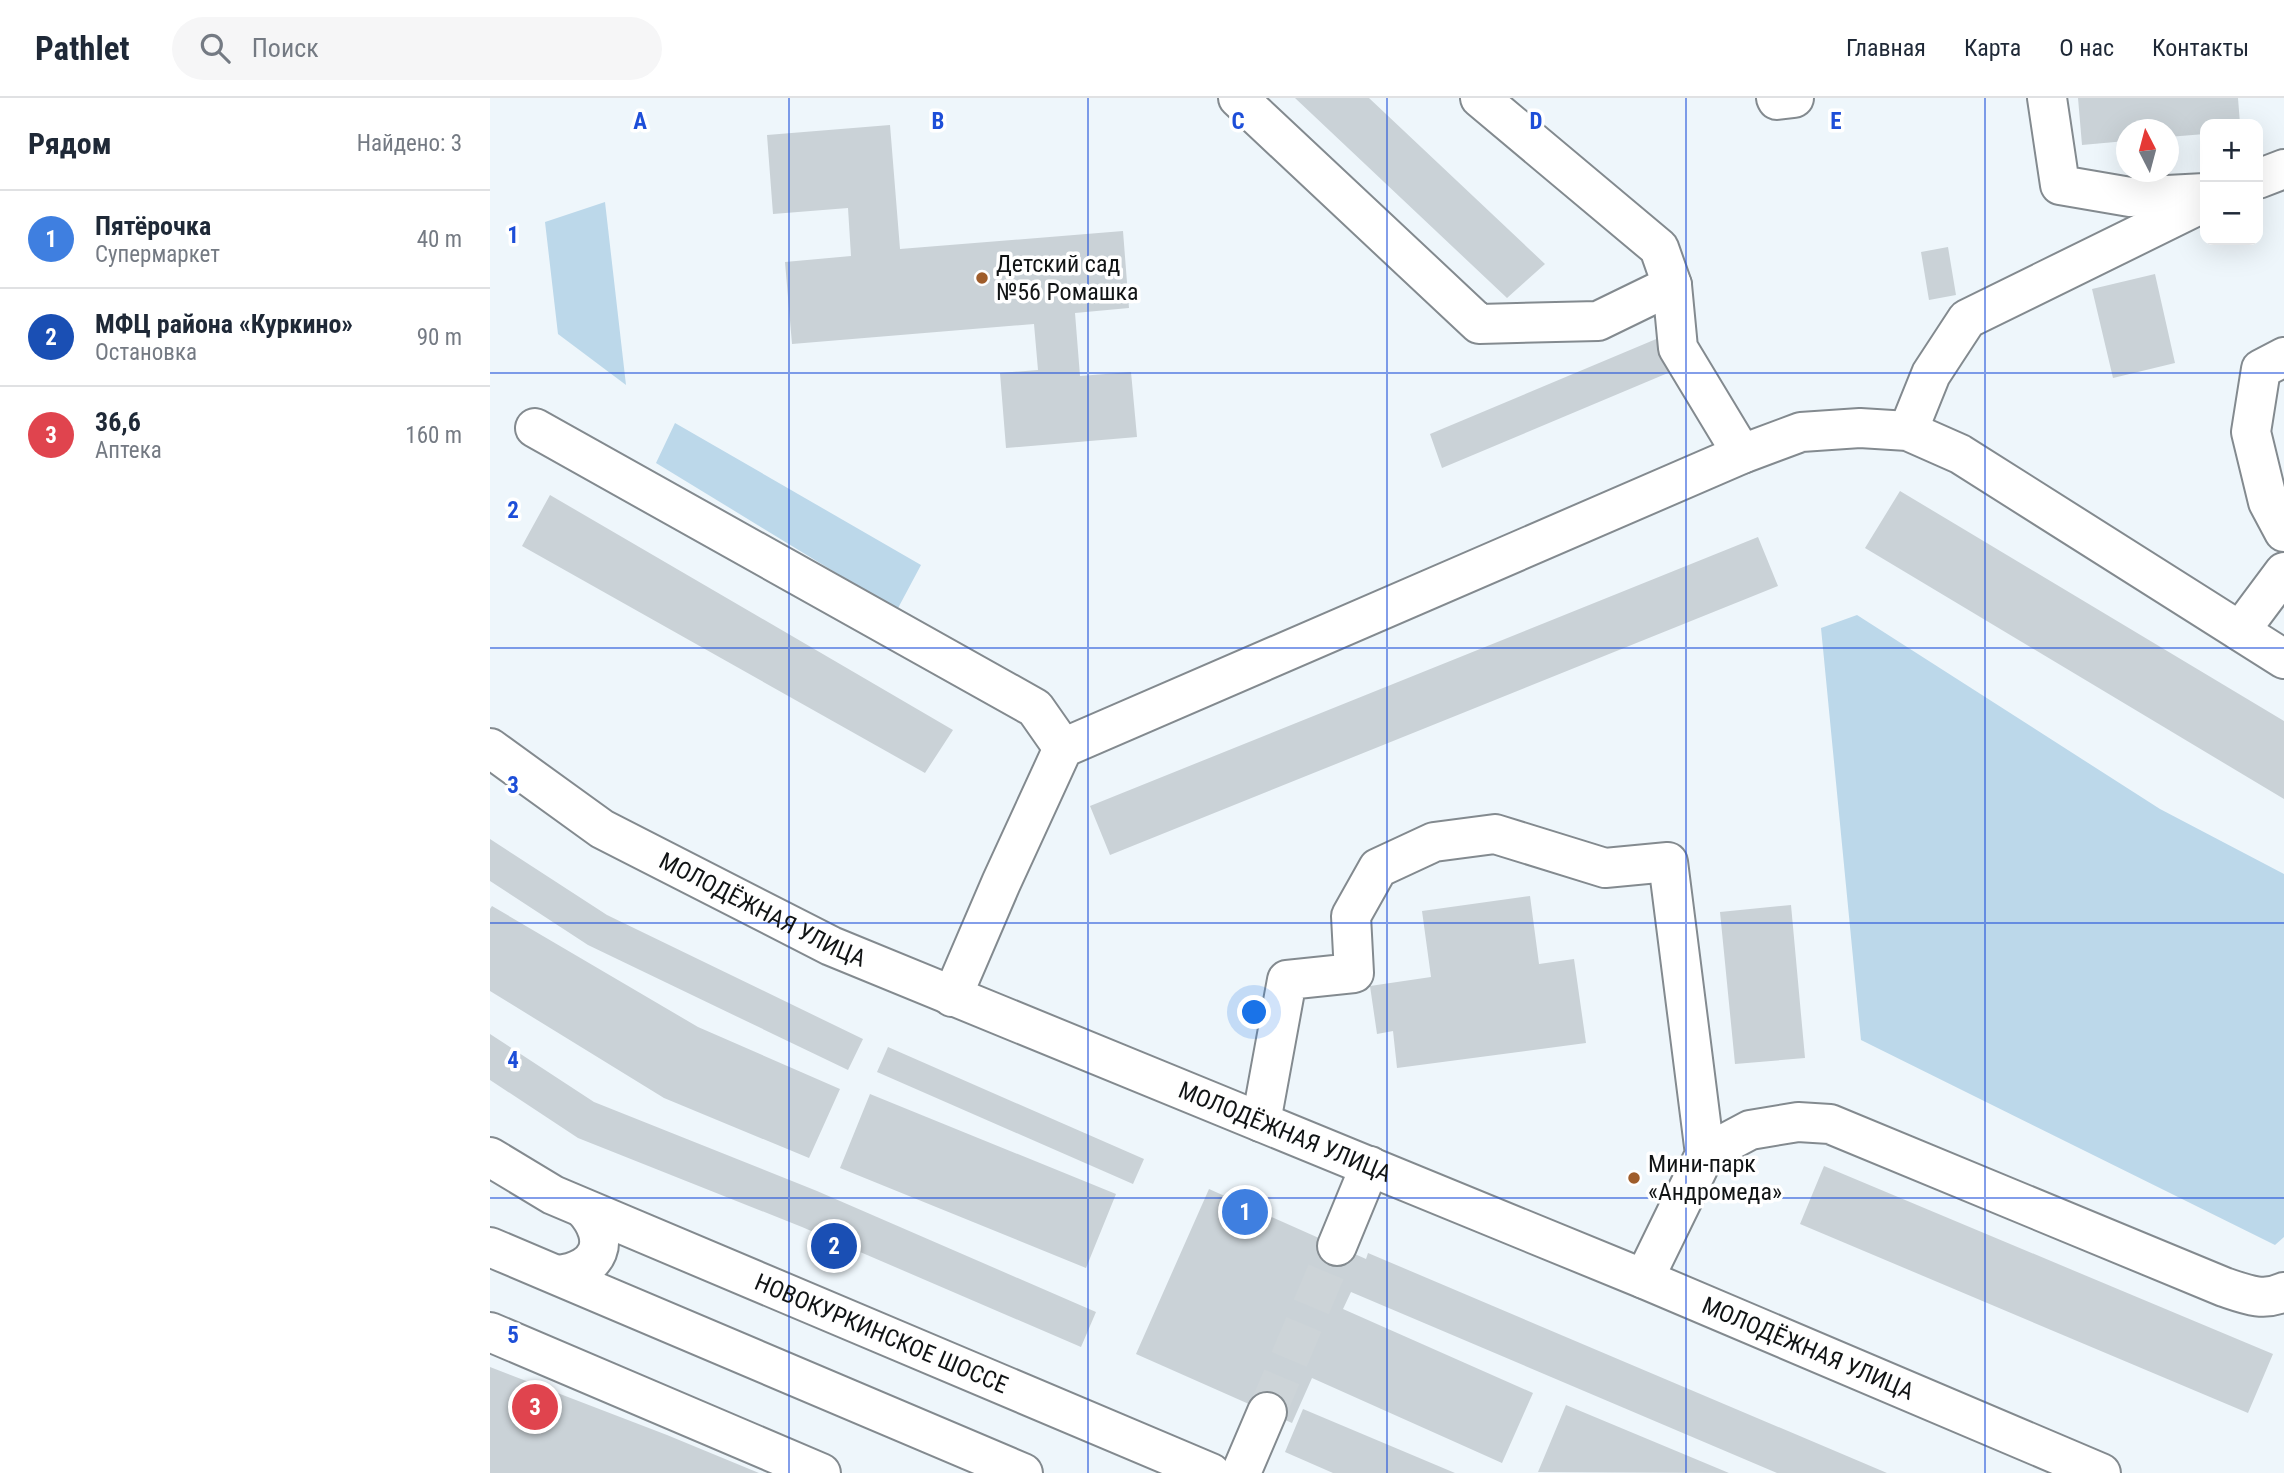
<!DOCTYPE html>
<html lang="ru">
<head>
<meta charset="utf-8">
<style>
  :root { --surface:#fff; --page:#f6f6f7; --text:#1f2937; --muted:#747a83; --line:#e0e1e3; --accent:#7c3aed }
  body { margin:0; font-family:"Roboto Condensed",sans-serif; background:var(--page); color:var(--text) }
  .controls { position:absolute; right:21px; top:21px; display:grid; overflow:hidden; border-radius:14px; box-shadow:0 7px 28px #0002 }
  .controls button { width:63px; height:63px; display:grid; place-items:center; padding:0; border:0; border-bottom:2px solid var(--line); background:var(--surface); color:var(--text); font:35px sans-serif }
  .compass { position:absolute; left:1626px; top:21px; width:63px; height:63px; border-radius:50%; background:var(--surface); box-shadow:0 7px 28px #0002; rotate:354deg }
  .you { position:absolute; left:765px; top:915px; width:24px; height:24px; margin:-18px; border:5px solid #fff; border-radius:50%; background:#1a73e8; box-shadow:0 0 0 10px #1a73e833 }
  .badge { display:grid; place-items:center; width:46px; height:46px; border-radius:50%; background:var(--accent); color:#fff; font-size:23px; font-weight:700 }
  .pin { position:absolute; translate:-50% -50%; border:4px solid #fff; box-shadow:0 2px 7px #0006 }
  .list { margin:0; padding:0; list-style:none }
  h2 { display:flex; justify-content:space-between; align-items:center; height:91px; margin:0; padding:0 28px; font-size:30px }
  h2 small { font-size:23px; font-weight:400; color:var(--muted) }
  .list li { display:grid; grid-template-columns:46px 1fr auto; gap:21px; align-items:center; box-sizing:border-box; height:98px; padding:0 28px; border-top:2px solid var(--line) }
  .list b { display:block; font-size:26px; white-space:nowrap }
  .list p { margin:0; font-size:23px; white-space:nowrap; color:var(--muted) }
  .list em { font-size:23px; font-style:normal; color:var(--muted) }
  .icon { flex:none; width:38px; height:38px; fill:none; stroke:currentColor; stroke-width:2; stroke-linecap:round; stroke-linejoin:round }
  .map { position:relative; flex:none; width:1794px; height:1375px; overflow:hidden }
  header { display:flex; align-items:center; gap:42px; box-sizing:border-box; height:98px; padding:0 35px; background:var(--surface); border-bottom:2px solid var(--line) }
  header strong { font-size:33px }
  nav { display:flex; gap:38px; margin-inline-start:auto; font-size:24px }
  .search { width:490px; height:63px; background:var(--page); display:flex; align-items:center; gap:18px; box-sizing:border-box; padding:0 24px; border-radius:38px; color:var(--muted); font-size:26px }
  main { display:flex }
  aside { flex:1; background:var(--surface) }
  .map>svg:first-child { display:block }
  .green { fill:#bcd8ea }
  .building { fill:#cad2d7 }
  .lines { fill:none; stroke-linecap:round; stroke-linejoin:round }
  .minor-tunnel { stroke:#cdd4d8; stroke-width:38; stroke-dasharray:38 19; stroke-linecap:butt }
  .minor-casing { stroke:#838a8f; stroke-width:42 }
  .major-casing { stroke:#838a8f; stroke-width:42 }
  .minor { stroke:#fff; stroke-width:38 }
  .major { stroke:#fff; stroke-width:38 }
  .grid { fill:none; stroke:#1d4ed8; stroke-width:2; stroke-opacity:0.55 }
  .poi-dot { fill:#9f5d2b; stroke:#fff; stroke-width:2.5 }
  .labels { text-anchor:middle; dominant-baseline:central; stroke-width:7; stroke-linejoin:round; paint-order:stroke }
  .poi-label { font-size:24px; fill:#111415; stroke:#fff; text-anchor:start }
  .street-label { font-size:24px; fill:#111415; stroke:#fff }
  .grid-label { font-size:23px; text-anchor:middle; font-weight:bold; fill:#1d4ed8; stroke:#fff; stroke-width:7; stroke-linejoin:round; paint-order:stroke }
</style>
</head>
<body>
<header>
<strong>Pathlet</strong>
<div class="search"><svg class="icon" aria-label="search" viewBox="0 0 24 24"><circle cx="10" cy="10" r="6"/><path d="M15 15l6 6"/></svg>Поиск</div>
<nav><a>Главная</a><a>Карта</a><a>О нас</a><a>Контакты</a></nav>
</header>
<main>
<aside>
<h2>Рядом<small>Найдено: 3</small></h2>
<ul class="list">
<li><span class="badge" style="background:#3f7fe0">1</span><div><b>Пятёрочка</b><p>Супермаркет</p></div><em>40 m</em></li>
<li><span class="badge" style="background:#1a4fb4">2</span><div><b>МФЦ района «Куркино»</b><p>Остановка</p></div><em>90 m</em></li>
<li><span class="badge" style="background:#e0444e">3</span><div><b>36,6</b><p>Аптека</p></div><em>160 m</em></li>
</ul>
</aside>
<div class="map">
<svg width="1794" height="1375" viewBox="0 0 1794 1375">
  <rect width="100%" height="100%" fill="#eef6fb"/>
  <path class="green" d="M115 104 136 287 68 236 55 124Z
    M185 325 431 467 407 512 166 365Z
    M1367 517 1670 711 1794 776V1139L1785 1147 1371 942 1331 530Z"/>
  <path class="building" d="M805 0H879L1055 166 1017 200Z
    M1588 0H1748L1750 26H1715V36L1678 39V32H1636V43L1592 47Z
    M400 27 410 151 633 133 639 210 585 215 590 278 641 274 647 339 516 350 510 275 548 272 544 226 302 246 295 164 361 158 358 110 283 116 277 37Z
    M1458 149 1466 197 1439 202 1431 154Z
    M1665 176 1685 265 1623 280 1602 191Z
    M1171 239 1185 272 952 370 940 336Z
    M1410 393 1794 623V701L1375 450Z
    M60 397 463 632 435 675 32 448Z
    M1268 439 1288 488 620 757 600 708Z
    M0 741 117 817 373 941 358 972 98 847 0 783Z
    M1040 798 1049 866 1084 861 1096 945 907 970 903 933 887 936 880 888 941 879 932 813Z
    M1301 807 1315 960 1245 966 1230 814Z
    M2 808 208 929 350 991 319 1060 174 1000 0 893V811Z
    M0 936 104 1004 327 1093 606 1214 591 1249 312 1129 88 1040 0 982Z
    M398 949 654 1061 643 1086 387 974Z
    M380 996 626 1096 596 1170 350 1070Z
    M1334 1068 1783 1256 1758 1315 1310 1126Z
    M719 1091 876 1161 878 1155 1397 1375H1287L861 1194 853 1211 1043 1295 1012 1365 822 1280 802 1325 646 1256Z
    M0 1269 177 1337 269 1375H0Z
    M1076 1307 1239 1375 1048 1374Z
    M813 1311 965 1375H843L795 1354Z"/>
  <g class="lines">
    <path class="minor-tunnel" d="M777 1314 847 1148"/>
    <g class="minor-casing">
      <g id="minor">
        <path d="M748 0 989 226 1108 223 1182 187 1169 150 990 0"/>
        <path d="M1286 0 1287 2 1304 0"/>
        <path d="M1557 0 1570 87 1640 99 1715 95"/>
        <path d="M1768 81 1794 71"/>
        <path d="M1182 187 1188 250 1252 356"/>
        <path d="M1794 259 1771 271 1761 334 1778 404 1794 434"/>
        <path d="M45 330 545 610 573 650"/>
        <path d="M1418 333 1441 276 1477 221 1715 104"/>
        <path d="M1750 533 1794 474"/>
        <path id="s1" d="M0 650 112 731 341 848 1154 1181 1611 1375"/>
        <path d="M462 899 511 785 573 650 1252 356 1311 334 1370 330 1418 333 1470 356 1794 561"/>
        <path d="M771 1024 797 882 864 875 861 818 888 770 944 744 1005 736 1115 770 1178 764 1215 1056 1154 1181"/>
        <path d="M1215 1056 1260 1032 1308 1024 1340 1026 1734 1189C1755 1196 1773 1204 1794 1194"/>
        <path d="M847 1148 880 1068"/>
        <path d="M68 1177C110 1172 122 1142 94 1111"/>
        <path d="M0 1234 331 1375"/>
        <path d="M751 1375 777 1314"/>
      </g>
    </g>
    <g class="major-casing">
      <g id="major">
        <path id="s2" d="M0 1059 63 1097 721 1375"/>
        <path d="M0 1149 533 1375"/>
      </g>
    </g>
    <use href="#minor" class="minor"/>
    <use href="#major" class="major"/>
  </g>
  <path class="grid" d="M299 0V1375M598 0V1375M897 0V1375M1196 0V1375M1495 0V1375M0 275H1794M0 550H1794M0 825H1794M0 1100H1794"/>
  <g class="poi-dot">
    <circle cx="492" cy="180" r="7"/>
    <circle cx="1144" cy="1080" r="7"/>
  </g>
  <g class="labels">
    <g class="poi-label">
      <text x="506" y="166">Детский сад<tspan x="506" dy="28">№56 Ромашка</tspan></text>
      <text x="1158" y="1066">Мини-парк<tspan x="1158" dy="28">«Андромеда»</tspan></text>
    </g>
    <g class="street-label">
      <text stroke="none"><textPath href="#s1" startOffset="318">МОЛОДЁЖНАЯ УЛИЦА</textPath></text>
      <text stroke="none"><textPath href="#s1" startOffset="886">МОЛОДЁЖНАЯ УЛИЦА</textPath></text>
      <text stroke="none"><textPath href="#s2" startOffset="430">НОВОКУРКИНСКОЕ ШОССЕ</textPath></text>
      <text stroke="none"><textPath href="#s1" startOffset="1452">МОЛОДЁЖНАЯ УЛИЦА</textPath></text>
    </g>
  </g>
  <g class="grid-label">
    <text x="150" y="31">A</text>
    <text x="448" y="31">B</text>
    <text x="748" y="31">C</text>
    <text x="1046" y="31">D</text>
    <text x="1346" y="31">E</text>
    <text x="23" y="145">1</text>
    <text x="23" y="420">2</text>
    <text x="23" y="695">3</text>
    <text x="23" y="970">4</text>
    <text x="23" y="1245">5</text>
  </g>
</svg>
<div class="controls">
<button>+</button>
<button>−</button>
</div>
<svg class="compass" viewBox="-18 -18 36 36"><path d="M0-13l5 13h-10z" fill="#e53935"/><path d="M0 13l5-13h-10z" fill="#747a83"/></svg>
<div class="you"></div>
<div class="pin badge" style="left:755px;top:1114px;background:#3f7fe0">1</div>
<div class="pin badge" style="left:344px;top:1148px;background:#1a4fb4">2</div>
<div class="pin badge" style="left:45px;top:1309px;background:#e0444e">3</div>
</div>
</main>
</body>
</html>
